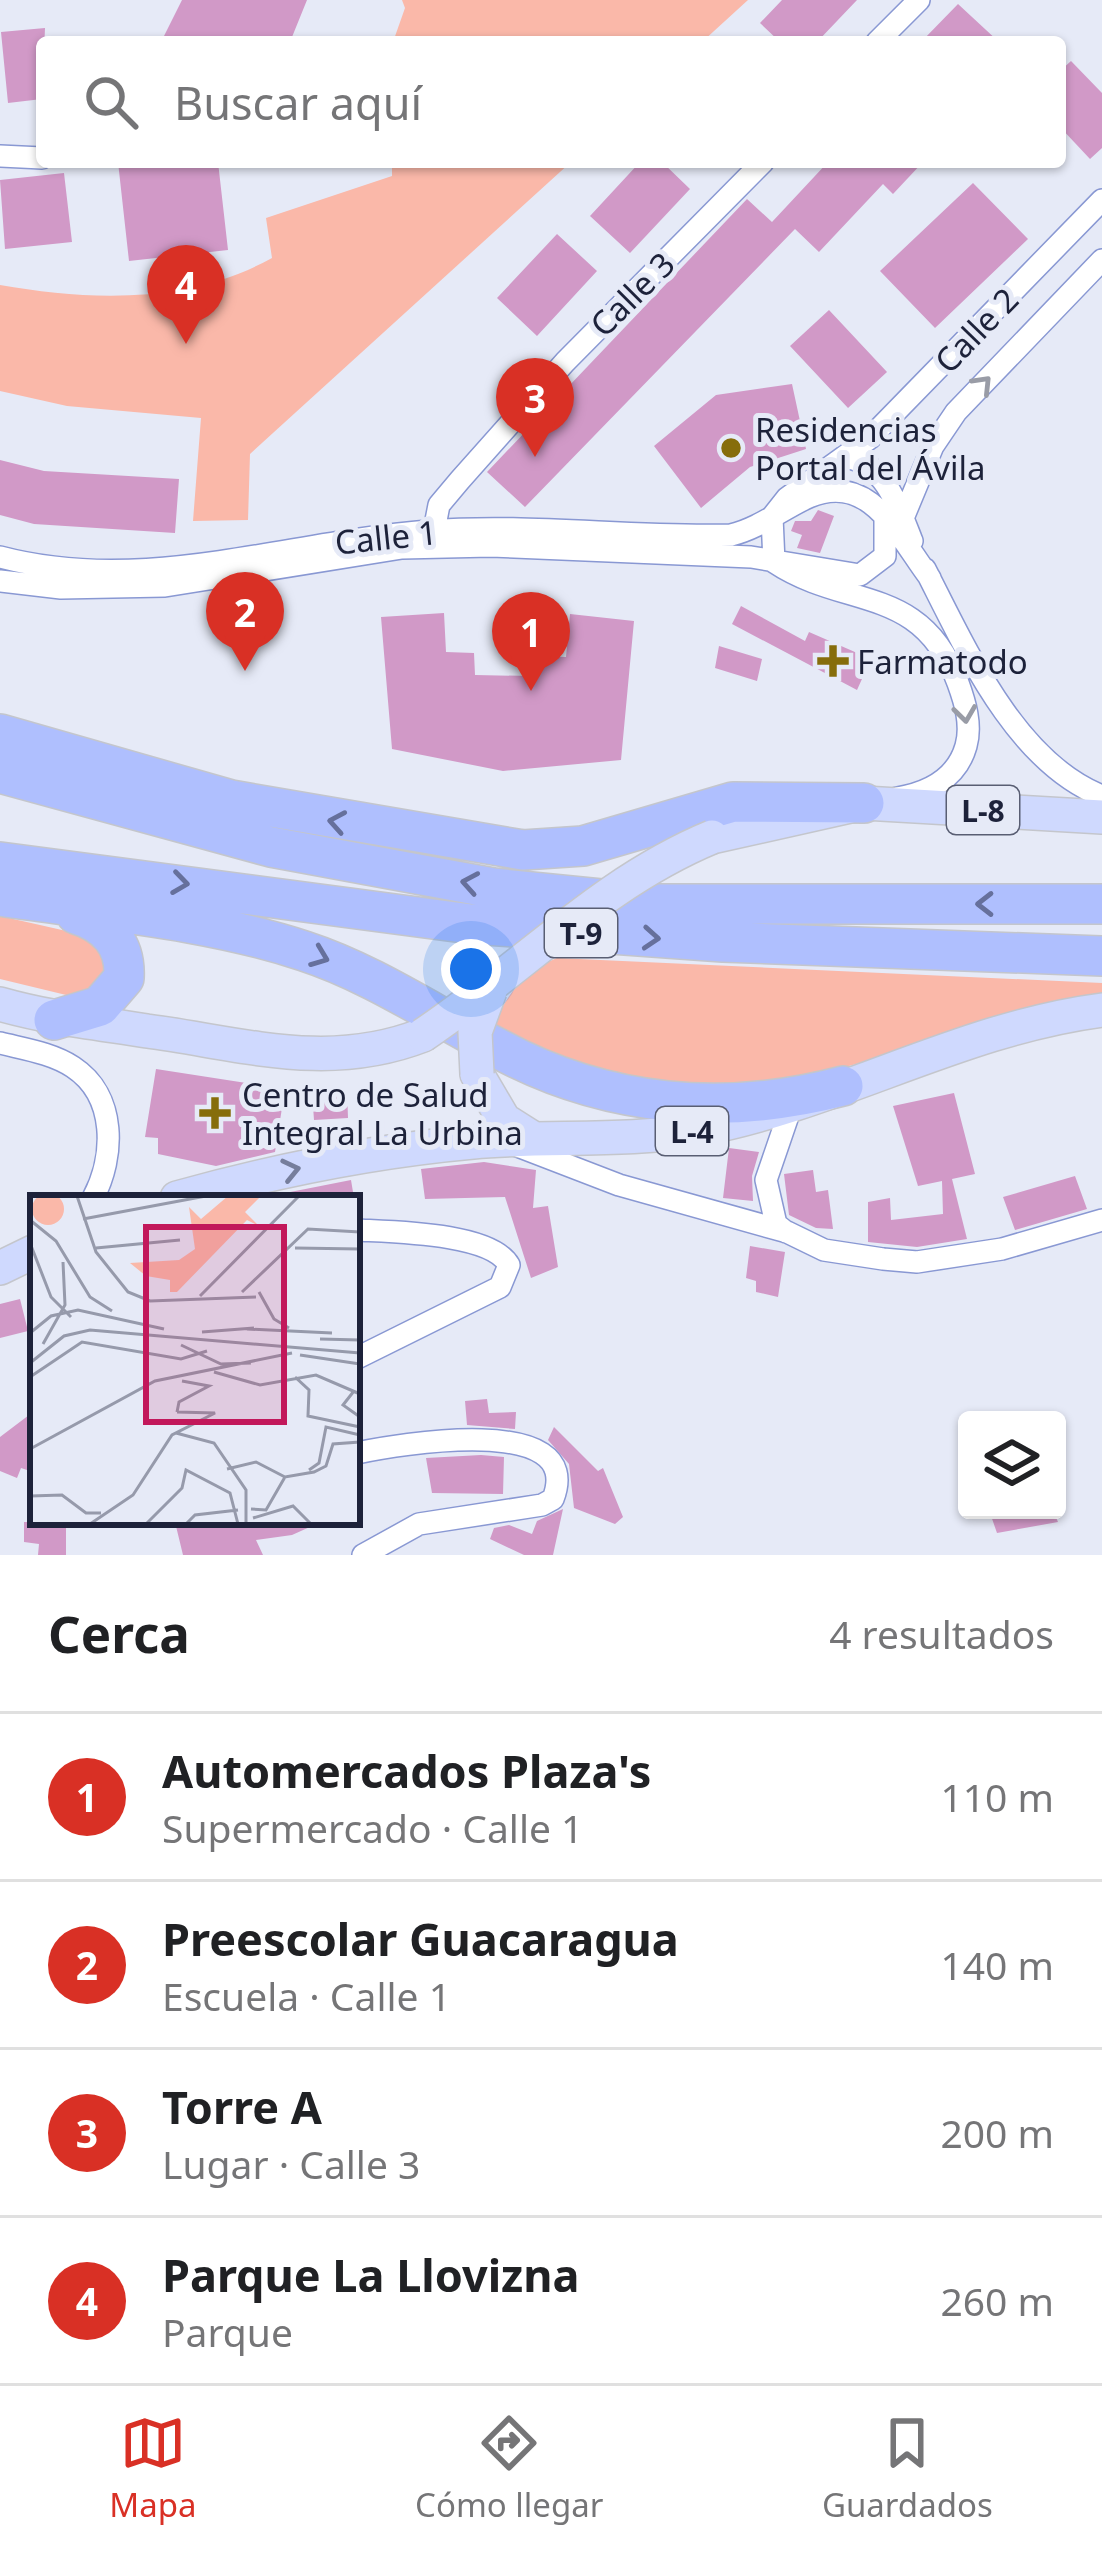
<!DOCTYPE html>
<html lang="es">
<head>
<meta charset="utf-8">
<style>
  :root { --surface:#fff; --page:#f6f6f6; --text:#202124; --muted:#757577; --line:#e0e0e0; --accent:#d93025 }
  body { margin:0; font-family:"Noto Sans",sans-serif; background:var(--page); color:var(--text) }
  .controls { position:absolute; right:36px; bottom:36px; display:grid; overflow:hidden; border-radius:12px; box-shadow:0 3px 9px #0004 }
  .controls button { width:108px; height:108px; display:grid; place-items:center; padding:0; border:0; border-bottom:3px solid var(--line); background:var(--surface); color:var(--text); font:60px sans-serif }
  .you { position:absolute; left:471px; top:969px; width:42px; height:42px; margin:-30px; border:9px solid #fff; border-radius:50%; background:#1a73e8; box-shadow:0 0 0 18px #1a73e833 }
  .badge { display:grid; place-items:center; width:78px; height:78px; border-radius:50%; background:var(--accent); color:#fff; font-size:39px; font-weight:700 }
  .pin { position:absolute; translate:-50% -99px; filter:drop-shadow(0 3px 6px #0008) }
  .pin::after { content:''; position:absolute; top:63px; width:42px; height:36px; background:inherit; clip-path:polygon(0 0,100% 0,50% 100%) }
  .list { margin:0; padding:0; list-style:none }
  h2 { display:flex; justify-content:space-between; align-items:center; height:156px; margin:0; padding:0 48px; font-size:51px }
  h2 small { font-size:39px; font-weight:400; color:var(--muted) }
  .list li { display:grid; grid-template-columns:78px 1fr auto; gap:36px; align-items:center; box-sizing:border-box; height:168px; padding:0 48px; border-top:3px solid var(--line) }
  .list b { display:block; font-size:45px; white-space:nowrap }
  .list p { margin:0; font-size:39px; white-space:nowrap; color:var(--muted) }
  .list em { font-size:39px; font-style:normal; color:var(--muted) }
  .icon { flex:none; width:66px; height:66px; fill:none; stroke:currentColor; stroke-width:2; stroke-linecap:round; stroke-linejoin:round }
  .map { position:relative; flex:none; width:1102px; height:1555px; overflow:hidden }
  .search { position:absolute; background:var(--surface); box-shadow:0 3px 9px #0004; left:36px; right:36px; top:36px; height:132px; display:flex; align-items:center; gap:30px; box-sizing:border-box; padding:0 42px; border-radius:12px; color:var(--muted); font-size:45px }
  .sheet { height:828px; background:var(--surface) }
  nav { display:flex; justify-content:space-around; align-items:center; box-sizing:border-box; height:168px; border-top:3px solid var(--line); background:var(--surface); font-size:33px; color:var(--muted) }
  nav a { display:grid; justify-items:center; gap:6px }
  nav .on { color:var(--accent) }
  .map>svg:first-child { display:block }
  .green { fill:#fab8a9 }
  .building { fill:#d199c7 }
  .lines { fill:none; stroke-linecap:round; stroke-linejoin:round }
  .minor-casing { stroke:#8998d3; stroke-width:24 }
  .primary-casing { stroke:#c4c6cc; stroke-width:36 }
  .motorway-casing { stroke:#c4c6cc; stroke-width:42 }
  .minor { stroke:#fff; stroke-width:21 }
  .primary { stroke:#cfd9fe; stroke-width:33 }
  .motorway { stroke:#afbffe; stroke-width:39 }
  .primary-bridge-casing { stroke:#c4c6cc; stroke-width:36; stroke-linecap:butt }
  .primary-bridge { stroke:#cfd9fe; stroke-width:33 }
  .oneway { stroke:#999ca6 }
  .oneway2 { stroke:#66709c }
  .oneway3 { stroke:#767e9c }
  .poi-dot { fill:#866d0b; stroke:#e6eaf7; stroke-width:4.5 }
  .labels { text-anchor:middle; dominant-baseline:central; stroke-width:10; stroke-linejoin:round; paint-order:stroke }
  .shield { fill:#e6eaf7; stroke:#595e73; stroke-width:3 }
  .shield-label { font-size:30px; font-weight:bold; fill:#1d223a }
  .street-label { font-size:33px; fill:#1d223a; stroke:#e6eaf7 }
  .poi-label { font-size:33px; fill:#1d223a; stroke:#e6eaf7; text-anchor:start }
  .inset-road { fill:none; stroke:#969aab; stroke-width:3 }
  .view { fill:#c2185b; fill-opacity:0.15; stroke:#c2185b; stroke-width:6 }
  .inset-edge { fill:none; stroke:#1d223a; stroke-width:6 }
</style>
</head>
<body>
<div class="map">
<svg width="1102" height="1555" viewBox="0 0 1102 1555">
  <rect width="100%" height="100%" fill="#e6eaf7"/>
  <path class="green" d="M402 0H748L702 42H393L405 8Z
    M392 162H571L250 454 248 520 193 521 201 418 67 406 0 391V285C92 301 189 304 272 258L266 218 392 176Z
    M0 916 93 937 114 959 91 1001 0 979Z
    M557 958 1102 983V1001L1040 1012 810 1077 766 1084 660 1088 491 1037C501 1000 521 973 557 958Z"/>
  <path class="building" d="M182 0H307L290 42H161Z
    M782 0H857L817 42H780L760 23Z
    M958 4 999 42H921Z
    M45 28 42 99 8 103 1 32Z
    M1071 61 1102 93V148L1090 159 1060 127V71Z
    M118 162H218L228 250 129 261Z
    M640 162H662L690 189 630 253 590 216Z
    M828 162H923L893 194 883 184 819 252 795 229 525 507 487 472 747 199 772 222Z
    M64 173 72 242 5 249 0 180Z
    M973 183 1028 239 935 328 880 271Z
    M557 234 597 271 537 336 497 298Z
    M829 310 887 372 848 408 790 346Z
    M792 384 806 449 750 467 701 508 654 446 716 395Z
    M0 460 44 471 179 479 175 533 34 524 0 515Z
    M818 510 834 516 820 553 797 548 802 535 791 531 795 521H811Z
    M741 606 805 641 809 632 871 659 857 690 732 624Z
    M444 613 446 652 474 653 475 675 531 676 532 656 566 657 570 614 634 621 621 760 503 771 392 749 381 617Z
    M719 646 762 659 757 681 715 668Z
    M156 1069 285 1089 275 1152 216 1166 158 1154V1138L145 1137Z
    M347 1090 348 1118 314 1120 312 1092Z
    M954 1093 975 1174 952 1179 967 1239 917 1247 868 1242V1202L890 1198 891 1220 943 1214 942 1181 918 1186 893 1106Z
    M729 1148 759 1152 752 1176 753 1201 723 1198Z
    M484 1162 536 1170 533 1208 548 1206 558 1267 531 1278 505 1197 425 1199 421 1169Z
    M813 1170 816 1192 828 1190 833 1229 816 1228 789 1215 784 1174Z
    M1075 1176 1087 1209 1015 1230 1003 1197Z
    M351 1180 354 1198H276L275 1195Z
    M750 1246 785 1252 778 1297 756 1292V1281L746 1278Z
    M20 1299 28 1331 0 1338V1304Z
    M487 1399 489 1413 516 1412 515 1429 467 1425 465 1401Z
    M33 1412V1472L21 1468 17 1478 0 1471V1437Z
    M554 1427 598 1471 603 1468 623 1517 615 1524 574 1508 569 1464 548 1440Z
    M481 1455 504 1457 503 1494 432 1493 426 1458Z
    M563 1509 553 1555H524L490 1539 494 1528 509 1525 532 1534 537 1521Z
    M989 1510H1053L1058 1522 997 1533Z
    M24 1522H66V1555H38L39 1544 24 1542Z
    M175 1522H321L292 1535 256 1540 263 1555H183Z"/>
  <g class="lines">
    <g class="minor-casing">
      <path id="minor" d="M877 42 919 0
        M0 156 42 158
        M848 458C885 463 900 511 912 541
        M901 523 933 446 956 412 1102 260
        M432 541 439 505 460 480 565 362 763 162
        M0 557C144 595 285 542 428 531 529 523 630 538 731 535 760 528 782 509 809 497 871 471 898 536 930 578
        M925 569C965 647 1015 762 1102 796
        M0 581 61 588 165 586 402 548 491 546 751 557 860 575 885 556V520
        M897 798C928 793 957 778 966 746 972 725 965 702 958 683 921 583 846 610 774 562L772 517 787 498 870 438 1102 200
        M0 1043C24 1049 52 1053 73 1067 117 1096 115 1157 93 1198
        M515 1145 619 1185 787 1232 824 1250 883 1259 917 1262 1002 1249 1102 1220
        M357 1230C394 1232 491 1233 509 1265L500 1287 357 1358
        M786 1232 776 1224 766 1180 790 1110
        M357 1453C395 1445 587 1411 553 1499L542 1505 419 1524 363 1555"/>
    </g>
    <g class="primary-casing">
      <path id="primary" d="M712 837 864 803 1102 817
        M0 1004C49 1018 97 1023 147 1031 244 1044 328 1072 423 1035
        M477 1074 504 1120 534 1139
        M177 1198C274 1171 373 1151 473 1142 547 1135 627 1143 700 1129 838 1103 962 1028 1102 1010
        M0 1268 33 1252"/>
    </g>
    <g class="motorway-casing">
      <path id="motorway" d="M0 734 231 800 523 850 583 846 733 802 864 803
        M0 773 271 847 493 888 651 904H1102
        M0 862 471 924 723 942 1102 956
        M0 896C101 911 207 919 304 951 372 973 435 1016 499 1049 606 1107 725 1117 843 1086
        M54 1020 100 1006 124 978C126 944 107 924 76 914"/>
    </g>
    <use href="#minor" class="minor"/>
    <use href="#primary" class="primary"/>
    <use href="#motorway" class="motorway"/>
    <g class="primary-bridge-casing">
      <path id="primary-bridge" d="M423 1035C522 969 601 883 712 837
        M477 1074 475 1032 490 991"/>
    </g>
    <use href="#primary-bridge" class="primary-bridge"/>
  </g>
  <defs><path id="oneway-chevron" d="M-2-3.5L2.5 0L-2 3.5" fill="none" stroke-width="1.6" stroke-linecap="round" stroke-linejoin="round" transform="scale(3)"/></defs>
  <g class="oneway">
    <use href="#oneway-chevron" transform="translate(983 384) rotate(-46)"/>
    <use href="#oneway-chevron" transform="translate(965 714) rotate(82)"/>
  </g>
  <g class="oneway2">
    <use href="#oneway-chevron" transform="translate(337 822) rotate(-170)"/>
    <use href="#oneway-chevron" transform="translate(180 883) rotate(8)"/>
    <use href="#oneway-chevron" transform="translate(470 883) rotate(-170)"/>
    <use href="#oneway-chevron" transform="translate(985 904) rotate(180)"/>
    <use href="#oneway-chevron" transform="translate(651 938) rotate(4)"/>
    <use href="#oneway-chevron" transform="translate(320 957) rotate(21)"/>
  </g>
  <use class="oneway3" href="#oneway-chevron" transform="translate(291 1170) rotate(-13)"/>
  <g class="poi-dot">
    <circle cx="731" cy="448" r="12"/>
    <path d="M827 643h12v12h12v12h-12v12h-12v-12h-12v-12h12z"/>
    <path d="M209 1095h12v12h12v12h-12v12h-12v-12h-12v-12h12z"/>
  </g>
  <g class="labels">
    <g class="shield">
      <rect x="947" y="786" width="72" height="48" rx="9"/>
      <rect x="545" y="909" width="72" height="48" rx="9"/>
      <rect x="656" y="1107" width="72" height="48" rx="9"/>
    </g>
    <g class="shield-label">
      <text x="983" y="810">L-8</text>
      <text x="581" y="933">T-9</text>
      <text x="692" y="1131">L-4</text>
    </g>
    <g class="street-label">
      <text transform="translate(632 294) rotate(-45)">Calle 3</text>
      <text transform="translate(976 330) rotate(-46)">Calle 2</text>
      <text transform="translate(386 537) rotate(-6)">Calle 1</text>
    </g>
    <g class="poi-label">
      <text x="755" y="429">Residencias<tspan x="755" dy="38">Portal del Ávila</tspan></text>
      <text x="857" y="661">Farmatodo</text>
      <text x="242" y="1094">Centro de Salud<tspan x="242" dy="38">Integral La Urbina</tspan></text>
    </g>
  </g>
  <g transform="translate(30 1195)">
    <rect width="330" height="330" fill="#e6eaf7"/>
    <path d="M2 14a16 16 0 1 1 32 0a16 16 0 1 1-32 0ZM198 1H231L215 17 229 31 217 25 147 97H140V85L116 81 100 68 149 65 165 54 159 12 171 24Z" fill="#fab8a9"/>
    <path class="inset-road" d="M47 1 66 57 98 97 120 106 226 102M53 24 176 1M0 25 26 46 60 102 82 116M0 48 21 102 41 122M66 53 150 45M265 53 330 54M212 97 278 34 330 37M229 97 244 124 259 133M170 101 269 1M217 134 302 138M172 137 224 133M0 138 21 121 48 115 134 134M290 144 330 145M13 149 35 110 33 67M151 150 191 169 221 168M270 160 330 169M0 168 34 141 60 135 330 158M184 177 230 190 286 180 330 199M0 182 52 147 151 164 177 156M265 182 279 195 278 221 330 232M324 196 313 210 330 222M147 217 149 207 179 191 152 186M146 238 184 248 216 295V329M0 254 125 186 262 158M197 274 226 267 255 282 284 277 296 271 303 249 330 247M279 275 289 268 296 232 330 240M0 301 32 300 56 318H71M221 314 236 315 255 282M223 323 263 311 281 329M60 329 103 300 142 240 185 218 147 217M116 329 152 293 156 275 200 298 208 329M156 329 165 320 208 315"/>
    <path class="view" d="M116 32H254V227H116Z"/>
    <rect width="330" height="330" class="inset-edge"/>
  </g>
</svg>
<div class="controls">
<button><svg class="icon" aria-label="layers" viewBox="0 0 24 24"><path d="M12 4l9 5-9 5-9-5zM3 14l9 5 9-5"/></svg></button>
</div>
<div class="you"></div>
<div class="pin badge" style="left:531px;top:691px">1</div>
<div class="pin badge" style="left:245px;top:671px">2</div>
<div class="pin badge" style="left:535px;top:457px">3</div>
<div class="pin badge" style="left:186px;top:344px">4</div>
<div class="search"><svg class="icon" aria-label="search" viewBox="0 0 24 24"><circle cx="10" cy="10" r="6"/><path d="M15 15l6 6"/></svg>Buscar aquí</div>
</div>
<section class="sheet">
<h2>Cerca<small>4 resultados</small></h2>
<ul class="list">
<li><span class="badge">1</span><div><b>Automercados Plaza's</b><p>Supermercado · Calle 1</p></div><em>110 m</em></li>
<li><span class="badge">2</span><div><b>Preescolar Guacaragua</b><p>Escuela · Calle 1</p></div><em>140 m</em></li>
<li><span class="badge">3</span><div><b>Torre A</b><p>Lugar · Calle 3</p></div><em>200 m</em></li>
<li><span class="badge">4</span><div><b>Parque La Llovizna</b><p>Parque</p></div><em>260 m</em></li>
</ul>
</section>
<nav>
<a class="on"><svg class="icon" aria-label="map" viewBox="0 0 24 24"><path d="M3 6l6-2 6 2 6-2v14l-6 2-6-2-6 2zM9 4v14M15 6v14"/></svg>Mapa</a>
<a><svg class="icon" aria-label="directions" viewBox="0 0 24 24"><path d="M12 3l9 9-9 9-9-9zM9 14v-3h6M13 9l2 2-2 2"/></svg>Cómo llegar</a>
<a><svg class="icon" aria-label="saved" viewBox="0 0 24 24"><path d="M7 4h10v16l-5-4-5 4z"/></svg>Guardados</a>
</nav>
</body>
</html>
